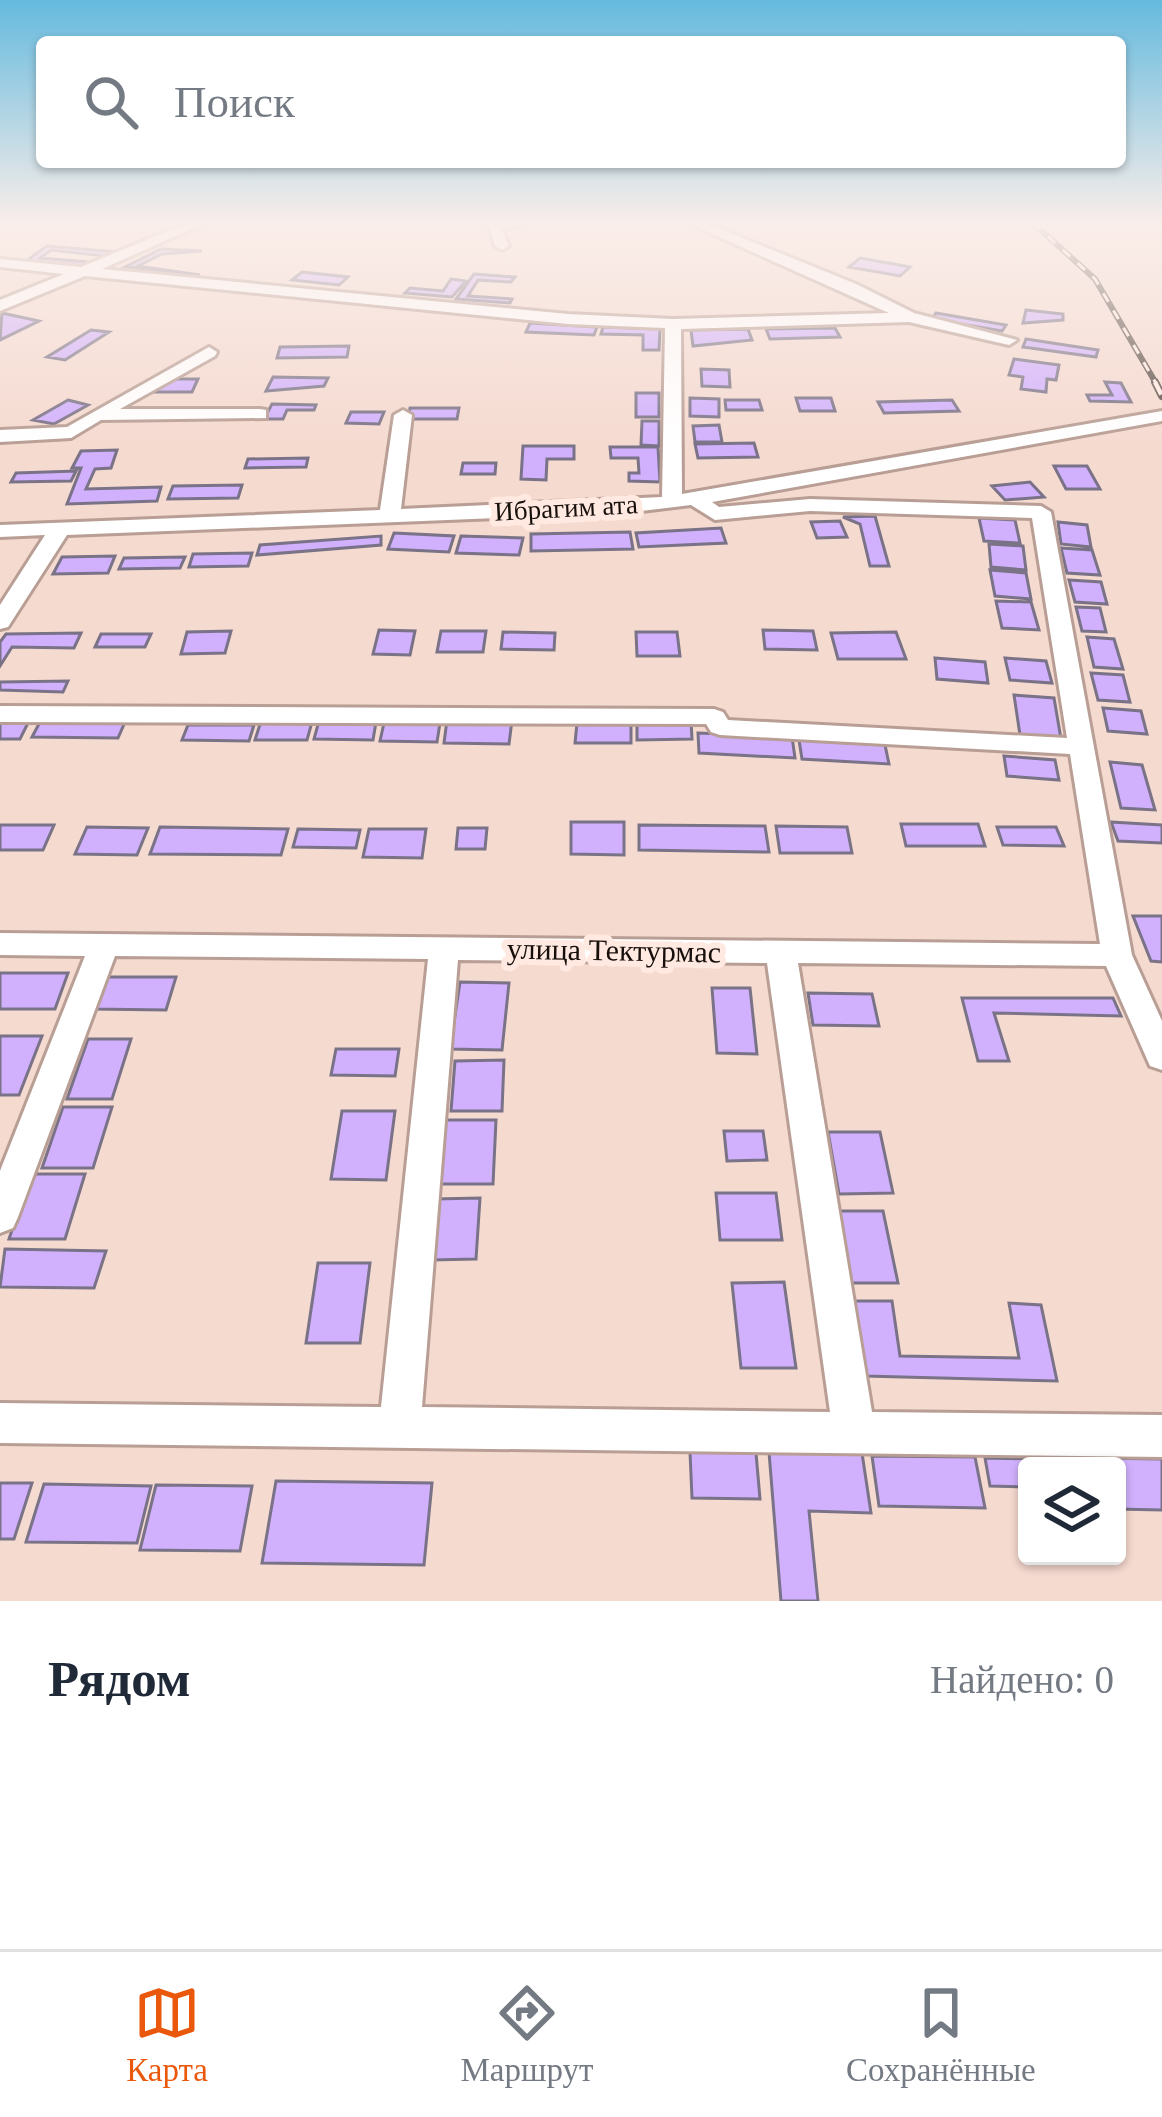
<!DOCTYPE html>
<html lang="ru">
<head>
<meta charset="utf-8">
<style>
  :root { --surface:#fff; --page:#f2f2f3; --text:#1f2937; --muted:#747a83; --line:#e0e1e3; --accent:#ea580c }
  body { margin:0; font-family:"Times New Roman",serif; background:var(--page); color:var(--text) }
  .controls { position:absolute; right:36px; bottom:36px; display:grid; overflow:hidden; border-radius:12px; box-shadow:0 3px 9px #0004 }
  .controls button { width:108px; height:108px; display:grid; place-items:center; padding:0; border:0; border-bottom:3px solid var(--line); background:var(--surface); color:var(--text); font:60px sans-serif }
  .list { margin:0; padding:0; list-style:none }
  h2 { display:flex; justify-content:space-between; align-items:center; height:156px; margin:0; padding:0 48px; font-size:51px }
  h2 small { font-size:39px; font-weight:400; color:var(--muted) }
  .icon { flex:none; width:66px; height:66px; fill:none; stroke:currentColor; stroke-width:2; stroke-linecap:round; stroke-linejoin:round }
  .map { position:relative; flex:none; width:1162px; height:1601px; overflow:hidden }
  .search { position:absolute; background:var(--surface); box-shadow:0 3px 9px #0004; left:36px; right:36px; top:36px; height:132px; display:flex; align-items:center; gap:30px; box-sizing:border-box; padding:0 42px; border-radius:12px; color:var(--muted); font-size:45px }
  .sheet { height:348px; background:var(--surface) }
  nav { display:flex; justify-content:space-around; align-items:center; box-sizing:border-box; height:168px; border-top:3px solid var(--line); background:var(--surface); font-size:33px; color:var(--muted) }
  nav a { display:grid; justify-items:center; gap:6px }
  nav .on { color:var(--accent) }
  .map>svg:first-child { display:block }
  .building { fill:#d1b1fe; stroke:#7a7287; stroke-width:3 }
  .lines { fill:none; stroke-linecap:round; stroke-linejoin:round }
  .minor-casing { stroke:#b89e94; stroke-width:6 }
  .minor { fill:#fff; fill-rule:evenodd }
  .rail-far1-casing { stroke:#5c4e48; stroke-width:6 }
  .rail-casing { stroke:#5c4e48; stroke-width:8 }
  .rail-far1 { stroke:#ffe9e0; stroke-width:3; stroke-dasharray:10; stroke-linecap:butt }
  .rail { stroke:#ffe9e0; stroke-width:4.5; stroke-dasharray:14; stroke-linecap:butt }
  .labels { text-anchor:middle; dominant-baseline:central; stroke-width:12; stroke-linejoin:round; paint-order:stroke }
  .far-street-label { font-size:27px; fill:#170f0b; stroke:#ffe9e0 }
  .street-label { font-size:30px; fill:#170f0b; stroke:#ffe9e0 }
</style>
</head>
<body>
<div class="map">
<svg width="1162" height="1601" viewBox="0 0 1162 1601">
  <rect width="100%" height="100%" fill="#f5dad0"/>
  <path class="building" d="M47 246 116 252 105 256 51 250 40 258 89 262 84 266 26 261Z
    M161 249 202 251 162 254 138 266 200 275 125 267Z
    M860 258 910 267 900 276 849 267Z
    M302 272 348 277 339 285 292 280Z
    M474 274 515 277 511 282 478 280 468 296 512 299 510 303 456 299Z
    M451 279 466 281 452 297 405 293 410 288 443 291Z
    M1026 310 1063 314V320L1023 323Z
    M2 313 39 321 0 340Z
    M936 313 1006 325 1002 331 932 319Z
    M530 323 597 327 594 335 526 332Z
    M603 327 660 329 659 350H643V335L601 334Z
    M835 328 840 337 770 339 766 329Z
    M748 329 752 340 693 346 691 330Z
    M91 330 109 332 65 360 47 357Z
    M1026 339 1098 350 1096 357 1023 347Z
    M349 346 347 357 277 358 280 347Z
    M1014 359 1059 365 1056 380 1047 379 1046 392 1021 389 1023 377 1009 375Z
    M701 369 729 370 730 387 702 386Z
    M273 377 328 378 324 386 266 391Z
    M162 379H198L192 392H155Z
    M1105 382 1121 383 1131 402 1090 401 1087 395H1112Z
    M636 393H659V417H636Z
    M690 398 719 399V417L690 416Z
    M796 398H831L835 411H800Z
    M68 400 88 405 54 424 33 420Z
    M725 400H759L762 410H726Z
    M952 400 959 411 884 413 878 402Z
    M272 404 316 405 314 410H287L283 419H264Z
    M410 408H459L457 419H408Z
    M351 412H384L379 424 346 423Z
    M642 421H659V446L641 445Z
    M719 425 722 442H695L693 426Z
    M754 443 758 457 698 458 695 444Z
    M523 446H574V459H547L546 480 521 479Z
    M610 447H658L660 482 629 481V473H639L638 458H611Z
    M117 450 111 468 95 469 86 489 161 487 157 501 67 504 81 468H72L81 451Z
    M308 458 306 467 245 468 248 459Z
    M463 463H496L495 474H461Z
    M1054 466H1087L1100 489H1066Z
    M76 471 71 481 11 482 16 473Z
    M1030 482 1044 497 1005 500 992 486Z
    M242 485 238 498 168 499 173 486Z
    M875 516 889 566H870L860 524 843 517Z
    M979 518 1015 520 1020 543 984 541Z
    M840 521 847 537 817 538 811 522Z
    M1058 522 1087 525 1091 547 1061 544Z
    M721 528 726 543 639 547 636 533Z
    M630 532 633 549 531 551V534Z
    M394 533 454 536 449 552 388 549Z
    M381 536V545L257 555 260 545Z
    M461 536 523 538 519 555 456 553Z
    M989 544 1023 546 1026 570 991 567Z
    M1061 548 1092 550 1100 575 1067 573Z
    M252 553 248 566 189 567 193 554Z
    M115 556 108 573 53 574 62 557Z
    M185 557 180 568 119 569 124 558Z
    M990 570 1026 573 1031 599 995 596Z
    M1069 580 1101 582 1107 604 1075 602Z
    M996 601 1031 602 1039 630 1002 628Z
    M1076 607 1100 608 1106 632 1082 631Z
    M379 630 415 631 410 655 373 654Z
    M763 630 813 631 817 650 765 649Z
    M231 631 225 653 181 654 187 632Z
    M441 631H486L483 652H437Z
    M503 632 555 633 554 650 501 649Z
    M636 632H677L680 656H637Z
    M896 632 906 659H838L831 633Z
    M81 633 74 648 12 647 0 666V642L6 634Z
    M101 634H151L145 647H95Z
    M1087 637 1114 639 1123 669 1094 667Z
    M935 658 985 662 988 683 937 679Z
    M1005 658 1046 661 1052 683 1010 680Z
    M1091 673 1123 675 1130 702 1098 700Z
    M68 681 63 692 0 690V682Z
    M1014 695 1054 698 1061 739 1020 735Z
    M1103 708 1141 711 1147 734 1108 731Z
    M447 720H512L509 744 444 743Z
    M0 721H29L20 739H0Z
    M261 721 312 722 307 740H255Z
    M319 721 376 722 373 740 314 739Z
    M637 721H691L692 739 637 740Z
    M40 722H125L118 738 32 737Z
    M631 722V743H575L577 723Z
    M384 723H440L437 742 380 741Z
    M188 725H254L249 741 182 740Z
    M698 733 792 737 795 758 699 753Z
    M799 740 885 745 889 764 802 759Z
    M1004 756 1055 760 1059 780 1007 776Z
    M1110 762 1142 765 1155 810 1121 808Z
    M571 822H624V855L571 854Z
    M1111 822 1162 825V843L1118 841Z
    M901 824H978L985 846H906Z
    M0 825H54L43 850H0Z
    M639 825 765 826 769 852 639 850Z
    M776 826 847 827 852 853H780Z
    M87 827 148 828 137 855 75 854Z
    M160 827 288 829 281 855 150 854Z
    M997 827H1056L1064 846 1003 845Z
    M458 828H487L485 849H456Z
    M298 829 360 830 356 848 293 847Z
    M369 829H426L422 858 363 857Z
    M1133 916H1162V962L1151 961Z
    M0 973H68L55 1009H0Z
    M105 977H176L166 1010 93 1009Z
    M460 982 509 983 502 1050 450 1049Z
    M712 988H750L757 1054 717 1053Z
    M808 993 872 994 879 1026 813 1025Z
    M962 998H1113L1121 1016 994 1013 1009 1061H978Z
    M0 1036H42L19 1095H0Z
    M88 1039H131L112 1099H67Z
    M336 1049H399L395 1076 331 1075Z
    M504 1060 502 1111H451L455 1061Z
    M63 1107H112L93 1168H42Z
    M342 1111H395L386 1180 331 1179Z
    M445 1120H496L493 1184H440Z
    M724 1131H763L767 1160 727 1161Z
    M828 1132H880L893 1193 839 1194Z
    M31 1174H85L65 1239H9Z
    M716 1193H776L782 1240H720Z
    M480 1198 476 1259 430 1260 435 1199Z
    M838 1211H883L898 1283H851Z
    M5 1249 106 1251 94 1288 0 1287Z
    M318 1263H370L360 1343H306Z
    M784 1282 796 1368H741L732 1283Z
    M852 1301H892L900 1356 1019 1358 1009 1303 1041 1305 1057 1381 865 1376Z
    M690 1452 756 1453 760 1499 692 1498Z
    M769 1452 862 1453 871 1513 809 1511 818 1601H781Z
    M872 1456 975 1457 985 1508 879 1506Z
    M985 1458 1087 1460 1088 1466H1027V1487L990 1486Z
    M1092 1458 1162 1459V1510L1117 1509V1466H1094Z
    M276 1481 432 1483 424 1565 262 1563Z
    M0 1483H32L14 1539H0Z
    M44 1484 151 1486 137 1543 26 1542Z
    M156 1485 252 1486 240 1551 140 1550Z"/>
  <g class="lines">
    <g class="minor-casing">
      <path id="minor" d="M187 223H205L102 269 568 314 673 319 889 313 688 223H706L856 284 914 313 1017 340 1009 345 909 322 681 329 682 494 1162 411V421L712 502 719 507 810 499 1041 506 1051 512 1132 955 1162 1021V1070L1150 1066 1106 966 798 963 872 1412 1162 1415V1457L0 1443V1403L381 1407 428 959 115 956 18 1217 13 1228 0 1233V1171L85 956 0 955V933L1100 944 1070 754 720 735 711 732 706 724 0 722V706L714 709 723 712 728 720 1067 738 1032 518 810 511 715 520 691 505 625 513 67 535 8 627 0 629V605L45 535 0 537V525L380 510 394 415 403 410 412 415 401 509 662 497 665 328 568 324 85 276 0 311V300L64 274 0 267V259L81 267ZM458 960 767 963 830 1412 422 1407Z
        M488 223H530L501 229 509 246 502 250 495 246Z
        M209 347 217 352 215 356 120 409H260L266 410V418L101 420 71 438 0 442V430L67 427Z"/>
    </g>
    <use href="#minor" class="minor"/>
    <g class="rail-far1-casing">
      <path id="rail-far1" d="M1033 223 1095 279 1157 385"/>
    </g>
    <g class="rail-casing">
      <path id="rail" d="M1155 382 1162 396"/>
    </g>
    <use href="#rail-far1" class="rail-far1"/>
    <use href="#rail" class="rail"/>
  </g>
  <linearGradient id="sky" x2="0" y2="1"><stop stop-color="#65bade"/><stop offset="0.5" stop-color="#faeeea"/><stop offset="1" stop-color="#faeeea" stop-opacity="0"/></linearGradient>
  <rect width="1162" height="447" fill="url(#sky)"/>
  <g class="labels">
    <g class="far-street-label">
      <text transform="translate(566 508) rotate(-3)">Ибрагим ата</text>
    </g>
    <g class="street-label">
      <text transform="translate(614 950) rotate(1)">улица Тектурмас</text>
    </g>
  </g>
</svg>
<div class="controls">
<button><svg class="icon" aria-label="layers" viewBox="0 0 24 24"><path d="M12 4l9 5-9 5-9-5zM3 14l9 5 9-5"/></svg></button>
</div>
<div class="search"><svg class="icon" aria-label="search" viewBox="0 0 24 24"><circle cx="10" cy="10" r="6"/><path d="M15 15l6 6"/></svg>Поиск</div>
</div>
<section class="sheet">
<h2>Рядом<small>Найдено: 0</small></h2>
<ul class="list">
</ul>
</section>
<nav>
<a class="on"><svg class="icon" aria-label="map" viewBox="0 0 24 24"><path d="M3 6l6-2 6 2 6-2v14l-6 2-6-2-6 2zM9 4v14M15 6v14"/></svg>Карта</a>
<a><svg class="icon" aria-label="directions" viewBox="0 0 24 24"><path d="M12 3l9 9-9 9-9-9zM9 14v-3h6M13 9l2 2-2 2"/></svg>Маршрут</a>
<a><svg class="icon" aria-label="saved" viewBox="0 0 24 24"><path d="M7 4h10v16l-5-4-5 4z"/></svg>Сохранённые</a>
</nav>
</body>
</html>
